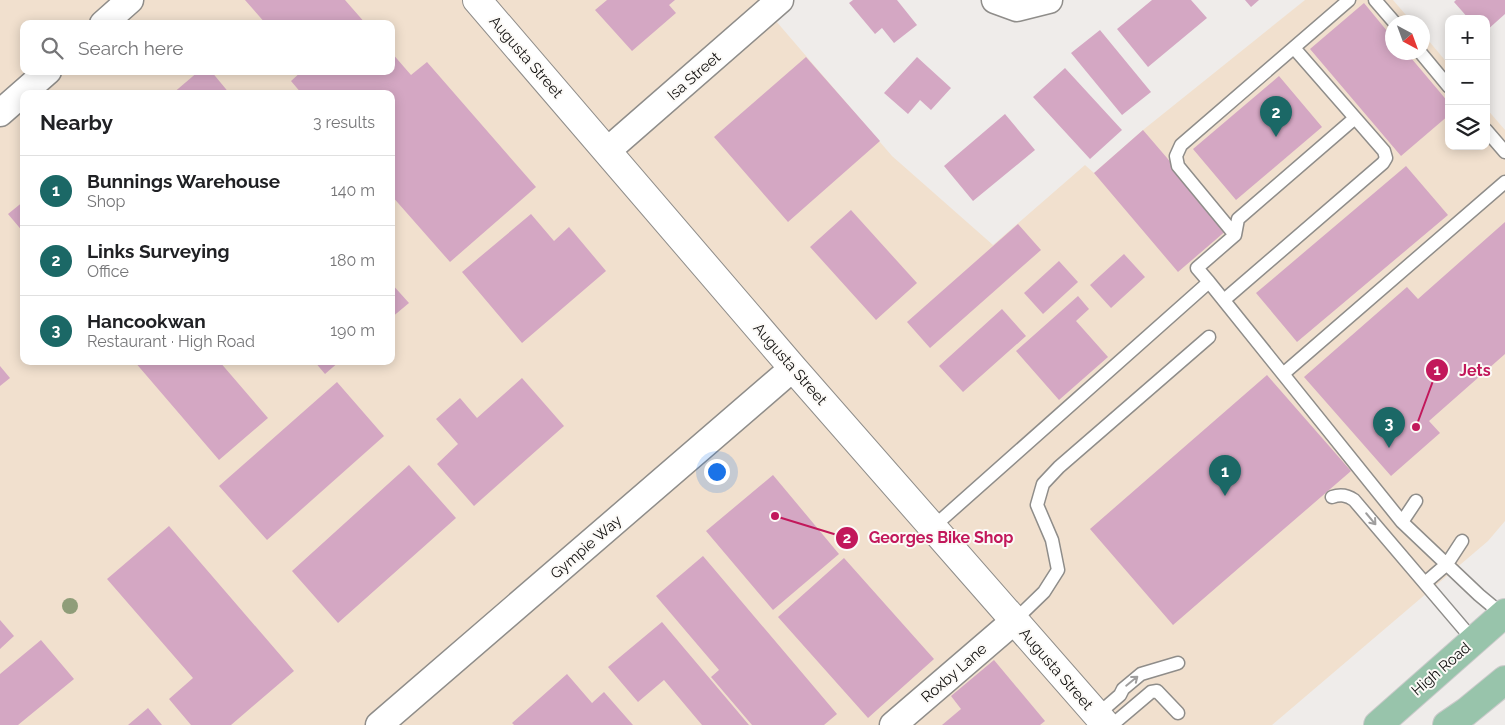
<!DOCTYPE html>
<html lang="en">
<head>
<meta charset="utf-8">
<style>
  :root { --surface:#fff; --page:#f2f2f2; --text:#202124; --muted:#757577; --line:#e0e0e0; --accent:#1b6866 }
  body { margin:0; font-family:Raleway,sans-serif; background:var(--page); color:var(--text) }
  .controls { position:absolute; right:15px; top:15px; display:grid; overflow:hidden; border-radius:10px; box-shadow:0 2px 12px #0003 }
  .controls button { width:45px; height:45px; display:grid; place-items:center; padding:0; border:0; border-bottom:1px solid var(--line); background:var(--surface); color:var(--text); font:25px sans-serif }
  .compass { position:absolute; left:1385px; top:15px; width:45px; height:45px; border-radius:50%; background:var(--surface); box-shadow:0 2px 12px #0003; rotate:139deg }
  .you { position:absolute; left:716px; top:471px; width:18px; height:18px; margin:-12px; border:4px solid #fff; border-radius:50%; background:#1a73e8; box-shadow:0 0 0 8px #1a73e833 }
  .badge { display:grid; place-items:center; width:32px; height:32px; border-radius:50%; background:var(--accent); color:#fff; font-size:16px; font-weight:700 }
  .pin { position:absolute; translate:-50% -41px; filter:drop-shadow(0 1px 2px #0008) }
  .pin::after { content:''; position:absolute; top:26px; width:18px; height:15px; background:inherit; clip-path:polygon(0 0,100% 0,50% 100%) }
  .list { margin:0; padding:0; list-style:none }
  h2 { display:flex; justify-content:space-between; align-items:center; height:65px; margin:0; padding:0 20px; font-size:21px }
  h2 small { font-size:16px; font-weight:400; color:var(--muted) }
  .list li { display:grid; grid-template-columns:32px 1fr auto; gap:15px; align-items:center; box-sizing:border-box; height:70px; padding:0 20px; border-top:1px solid var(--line) }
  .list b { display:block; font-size:19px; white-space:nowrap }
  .list p { margin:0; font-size:16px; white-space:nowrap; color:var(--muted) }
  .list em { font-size:16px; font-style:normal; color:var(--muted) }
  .icon { flex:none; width:28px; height:28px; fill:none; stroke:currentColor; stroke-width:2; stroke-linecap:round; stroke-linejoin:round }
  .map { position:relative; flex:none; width:1505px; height:725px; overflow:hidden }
  .search { position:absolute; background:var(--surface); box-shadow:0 2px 12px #0003; left:20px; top:20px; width:375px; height:55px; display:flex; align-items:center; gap:12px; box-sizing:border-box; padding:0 18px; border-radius:10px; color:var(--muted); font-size:19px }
  .panel { position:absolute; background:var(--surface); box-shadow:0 2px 12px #0003; left:20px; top:90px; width:375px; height:275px; border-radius:10px }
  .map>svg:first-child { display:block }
  .industrial { fill:#f1e0ce; fill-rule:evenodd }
  .building { fill:#d4a7c3 }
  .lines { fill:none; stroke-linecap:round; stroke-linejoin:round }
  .service-casing { stroke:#8f8d8a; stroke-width:15 }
  .minor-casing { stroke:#8f8d8a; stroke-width:29 }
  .tertiary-casing { stroke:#8f8d8a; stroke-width:30 }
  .primary-casing { stroke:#cacaca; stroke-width:30 }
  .service { stroke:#fff; stroke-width:12 }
  .minor { stroke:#fff; stroke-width:26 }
  .tertiary { stroke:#fff; stroke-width:28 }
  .primary { stroke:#98c4ab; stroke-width:28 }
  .tree { fill:#8f9d79 }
  .oneway { stroke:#9f9e9e }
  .labels { text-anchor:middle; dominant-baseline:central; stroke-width:4; stroke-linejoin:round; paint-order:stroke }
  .street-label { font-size:15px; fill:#0e0d0c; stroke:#fcfaf7 }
  .leader { fill:none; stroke:#c2185b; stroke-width:2 }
  .callout-dot { fill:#c2185b; stroke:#fcfaf7; stroke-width:2 }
  .mark-label { font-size:15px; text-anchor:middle; font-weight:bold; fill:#fff }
  .callout-label { font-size:16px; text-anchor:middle; font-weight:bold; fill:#c2185b; stroke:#fcfaf7; stroke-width:4; stroke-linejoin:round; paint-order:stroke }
</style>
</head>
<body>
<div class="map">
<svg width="1505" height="725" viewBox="0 0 1505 725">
  <rect width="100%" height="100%" fill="#efecea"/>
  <path class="industrial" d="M0 0H758L892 156 993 245 1085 165 1094 173 1143 130 1305 0H1393L1412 22H1392V52H1422L1423 34 1449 65V146H1486V108L1505 130V521L1488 541 1272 725H0ZM24 24H391V71H24ZM24 94H391V361H24Z"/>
  <path class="building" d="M245 0H345L366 24H266Z
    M607 0H675L669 5 676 13 632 51 595 10Z
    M853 0H897L917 25 894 43 882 28 875 34 849 3Z
    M1152 0H1191L1207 18 1148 67 1117 29Z
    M1245 0H1259L1251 7Z
    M1456 0H1505V14L1486 31V19H1469L1454 2Z
    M1364 3 1392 37V52H1406L1449 103V115L1401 156 1310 49Z
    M1100 30 1151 92 1122 115 1071 53Z
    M391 52 411 75 427 62 536 187 450 262 391 195V94H302L291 81 302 71H391Z
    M806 57 880 141 788 222 714 137Z
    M917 57 951 88 931 110 920 100 908 114 884 93Z
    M1065 68 1122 130 1090 159 1033 97Z
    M199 71H211L230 94H172Z
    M1279 76 1322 127 1236 200 1193 149Z
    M1005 114 1035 150 973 201 944 166Z
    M1143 130 1228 229 1178 272 1094 173Z
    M1406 166 1448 215 1297 342 1256 293Z
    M24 201V233L8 214Z
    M851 210 917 283 876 320 810 247Z
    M531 214 554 241 569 227 606 271 522 343 462 272Z
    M1505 222V354L1429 421 1440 433 1391 476 1304 377 1407 287 1418 299Z
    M1018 224 1041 250 930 348 907 322Z
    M1124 254 1145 277 1111 308 1090 285Z
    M1059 261 1078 282 1043 314 1024 293Z
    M391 283 409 303 391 318Z
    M1078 296 1089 309 1076 321 1108 357 1059 400 1016 351Z
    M1002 309 1026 336 963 392 939 366Z
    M134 361H219L268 418 219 460Z
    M314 361H340L325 374Z
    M0 366 10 378 0 386Z
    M1267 375 1351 471 1173 625 1090 529Z
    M522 378 564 426 474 506 437 464 458 444 436 419 460 398 477 418Z
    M337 382 384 436 267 540 219 486Z
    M409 465 456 518 338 623 292 571Z
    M773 475 839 554 773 610 706 531Z
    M169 526 294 671 231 725H191L169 699 193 678 107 579Z
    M703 556 837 714 824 725H752L711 677 719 670 656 596Z
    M844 558 934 659 868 718 778 617Z
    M0 620 14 636 0 649Z
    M662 622 749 725H702L664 680 638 702 608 667Z
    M41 640 74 679 18 725H0V674Z
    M994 660 1045 721 1040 725H942L961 709 951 696Z
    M567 674 592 703 604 692 633 725H514L512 723Z
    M148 708 162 725H128Z"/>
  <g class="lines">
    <g class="service-casing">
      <path id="service" d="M1375 0 1394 22
        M1420 52 1449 87
        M1486 130 1505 152
        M1235 235 1178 166 1176 156 1181 145 1349 0
        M1209 282 1197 268 1235 235 1238 219 1355 118
        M1224 300 1383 163 1386 158 1384 151 1294 48
        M1283 374 1505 182
        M1332 497C1341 494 1347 495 1354 500L1474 641
        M1402 522 1416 501
        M932 528 1209 282 1402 522 1479 595 1503 615
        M1425 583 1447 564 1462 541
        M1014 621 1044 592 1058 570 1052 540 1037 505 1043 484 1059 467 1209 337
        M1097 715 1120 695 1123 689 1141 674 1178 663
        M1112 725 1151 692 1157 691 1178 713"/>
    </g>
    <g class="minor-casing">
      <path id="minor" d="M995 0 1017 8 1049 0
        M103 24 130 0
        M0 113 48 71
        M607 151 780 0
        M379 725 793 368
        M893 725 1014 621"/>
    </g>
    <g class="tertiary-casing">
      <path id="tertiary" d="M477 0 793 368 1106 725"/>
    </g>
    <g class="primary-casing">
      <path id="primary" d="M1378 725 1505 613
        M1447 725 1466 712 1505 680"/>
    </g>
    <use href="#service" class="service"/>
    <use href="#minor" class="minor"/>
    <use href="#tertiary" class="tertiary"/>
    <use href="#primary" class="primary"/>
  </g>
  <circle class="tree" cx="70" cy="606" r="8"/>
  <defs><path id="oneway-shaft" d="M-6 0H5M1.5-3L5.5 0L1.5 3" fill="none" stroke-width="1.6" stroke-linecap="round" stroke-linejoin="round" transform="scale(1.25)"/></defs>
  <g class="oneway">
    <use href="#oneway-shaft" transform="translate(1371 519) rotate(50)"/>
    <use href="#oneway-shaft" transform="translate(1132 681) rotate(-39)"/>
  </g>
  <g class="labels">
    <g class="street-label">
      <text transform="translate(526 57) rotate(49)">Augusta Street</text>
      <text transform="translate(694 76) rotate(-41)">Isa Street</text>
      <text transform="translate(790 364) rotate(49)">Augusta Street</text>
      <text transform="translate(586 547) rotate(-41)">Gympie Way</text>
      <text transform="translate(1056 669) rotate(49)">Augusta Street</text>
      <text transform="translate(1441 669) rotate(-41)">High Road</text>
      <text transform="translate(954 673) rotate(-41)">Roxby Lane</text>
    </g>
  </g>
  <path class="leader" d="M1416 427L1437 370M775 516L847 538"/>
  <g class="callout-dot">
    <circle cx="1416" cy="427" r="5"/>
    <circle cx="775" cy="516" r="5"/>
    <circle cx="1437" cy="370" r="12"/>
    <circle cx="847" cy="538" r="12"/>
  </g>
  <g class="mark-label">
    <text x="1437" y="375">1</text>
    <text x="847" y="543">2</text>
  </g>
  <g class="callout-label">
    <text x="1475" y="376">Jets</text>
    <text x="941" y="543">Georges Bike Shop</text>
  </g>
</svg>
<div class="controls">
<button>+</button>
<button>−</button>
<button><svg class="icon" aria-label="layers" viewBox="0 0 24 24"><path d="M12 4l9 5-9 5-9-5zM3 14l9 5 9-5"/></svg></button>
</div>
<svg class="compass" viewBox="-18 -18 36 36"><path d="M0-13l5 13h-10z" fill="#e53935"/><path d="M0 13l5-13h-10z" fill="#757577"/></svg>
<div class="you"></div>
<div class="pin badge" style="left:1225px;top:496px">1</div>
<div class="pin badge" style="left:1276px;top:137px">2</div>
<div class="pin badge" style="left:1389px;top:448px">3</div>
<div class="search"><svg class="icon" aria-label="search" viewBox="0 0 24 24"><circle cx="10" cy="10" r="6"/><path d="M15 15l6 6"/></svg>Search here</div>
<section class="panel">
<h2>Nearby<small>3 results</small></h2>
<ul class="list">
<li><span class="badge">1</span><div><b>Bunnings Warehouse</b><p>Shop</p></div><em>140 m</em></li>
<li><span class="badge">2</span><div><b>Links Surveying</b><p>Office</p></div><em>180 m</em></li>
<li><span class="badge">3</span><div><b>Hancookwan</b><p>Restaurant · High Road</p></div><em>190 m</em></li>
</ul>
</section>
</div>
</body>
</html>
